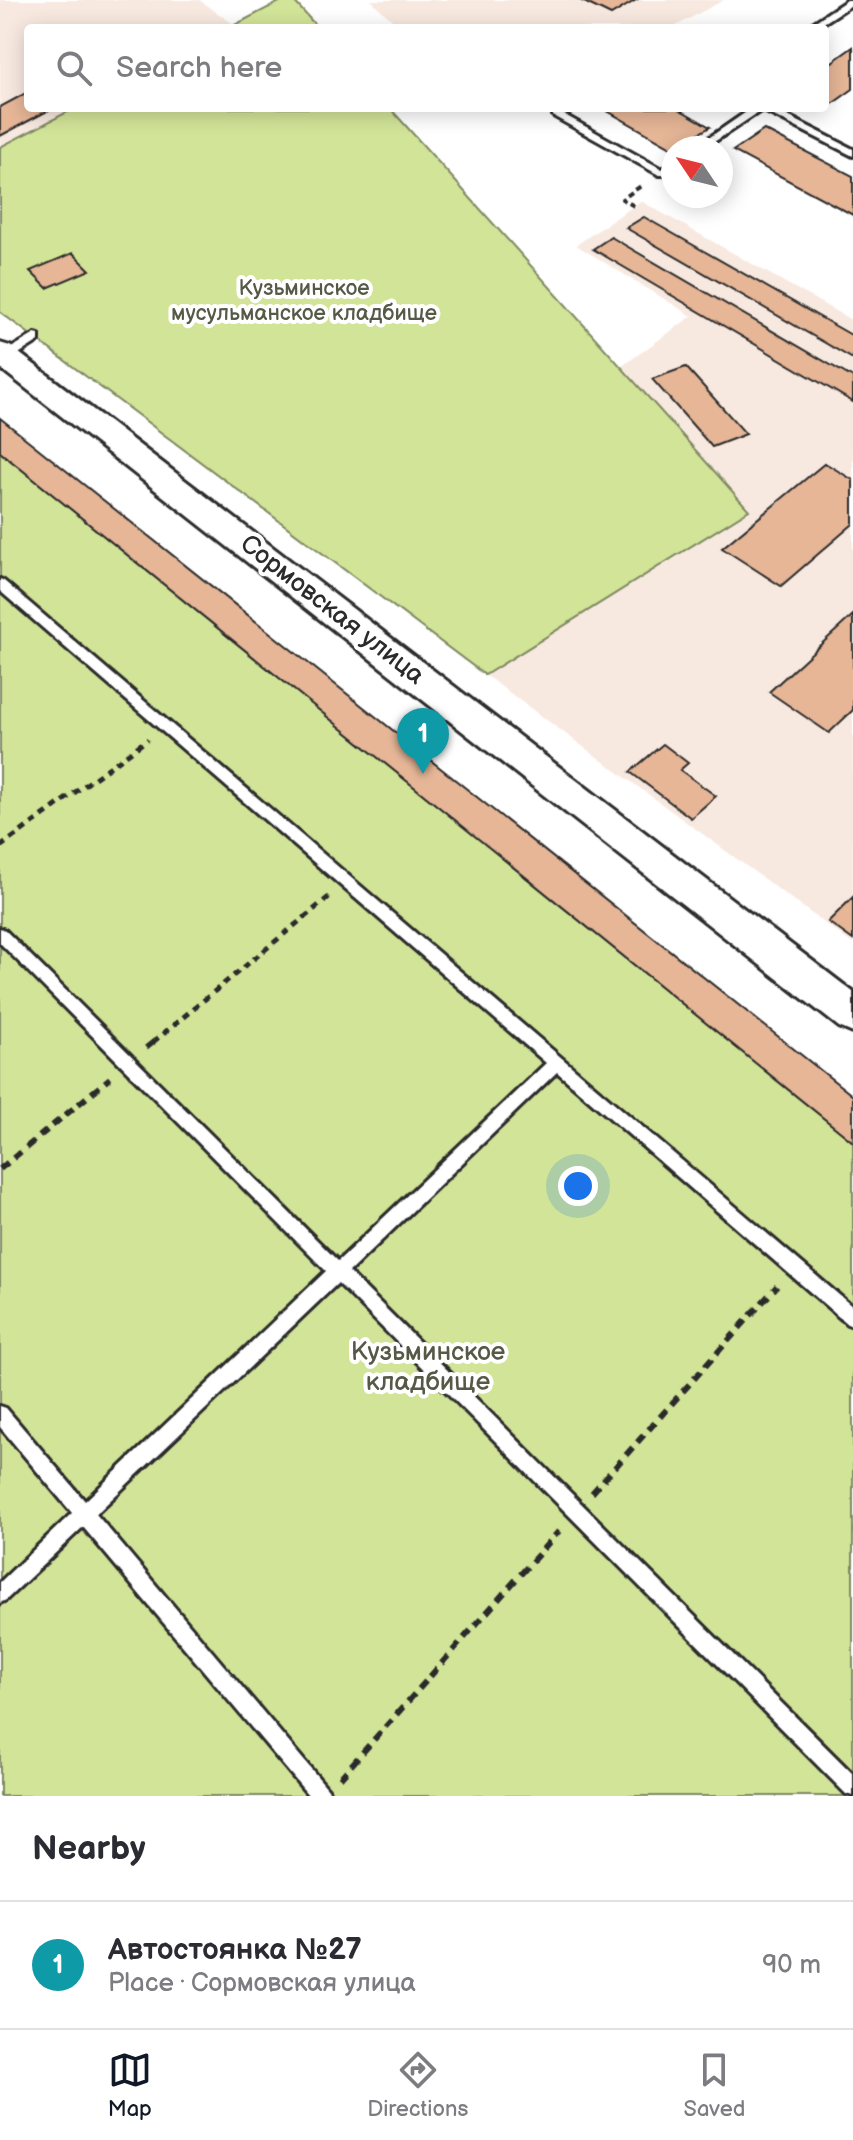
<!DOCTYPE html>
<html lang="en">
<head>
<meta charset="utf-8">
<style>
  :root { --surface:#fff; --page:#f7f7f7; --text:#2b2b33; --muted:#7c7c81; --line:#e1e1e2; --accent:#111827 }
  body { margin:0; font-family:"Balsamiq Sans",sans-serif; background:var(--page); color:var(--text) }
  .compass { position:absolute; left:661px; top:136px; width:72px; height:72px; border-radius:50%; background:var(--surface); box-shadow:0 4px 20px #0003; rotate:305deg }
  .you { position:absolute; left:578px; top:1186px; width:28px; height:28px; margin:-20px; border:6px solid #fff; border-radius:50%; background:#1a73e8; box-shadow:0 0 0 12px #1a73e833 }
  .badge { display:grid; place-items:center; width:52px; height:52px; border-radius:50%; background:var(--accent); color:#fff; font-size:26px; font-weight:700 }
  .pin { position:absolute; translate:-50% -66px; filter:drop-shadow(0 2px 4px #0008) }
  .pin::after { content:''; position:absolute; top:42px; width:28px; height:24px; background:inherit; clip-path:polygon(0 0,100% 0,50% 100%) }
  .list { margin:0; padding:0; list-style:none }
  h2 { display:flex; justify-content:space-between; align-items:center; height:104px; margin:0; padding:0 32px; font-size:34px }
  h2 small { font-size:26px; font-weight:400; color:var(--muted) }
  .list li { display:grid; grid-template-columns:52px 1fr auto; gap:24px; align-items:center; box-sizing:border-box; height:128px; padding:0 32px; border-top:2px solid var(--line) }
  .list b { display:block; font-size:30px; white-space:nowrap }
  .list p { margin:0; font-size:26px; white-space:nowrap; color:var(--muted) }
  .list em { font-size:26px; font-style:normal; color:var(--muted) }
  .icon { flex:none; width:44px; height:44px; fill:none; stroke:currentColor; stroke-width:2; stroke-linecap:round; stroke-linejoin:round }
  .map { position:relative; flex:none; width:853px; height:1796px; overflow:hidden }
  .search { position:absolute; background:var(--surface); box-shadow:0 4px 20px #0003; left:24px; right:24px; top:24px; height:88px; display:flex; align-items:center; gap:20px; box-sizing:border-box; padding:0 28px; border-radius:8px; color:var(--muted); font-size:30px }
  .sheet { height:232px; background:var(--surface) }
  nav { display:flex; justify-content:space-around; align-items:center; box-sizing:border-box; height:112px; border-top:2px solid var(--line); background:var(--surface); font-size:22px; color:var(--muted) }
  nav a { display:grid; justify-items:center; gap:4px }
  nav .on { color:var(--accent) }
  .map>svg:first-child { display:block }
  .built { fill:#f8e9e0 }
  .green { fill:#d2e498; stroke:#7e8862; stroke-width:2 }
  .building { fill:#e6b697; stroke:#2b2b2b; stroke-width:2 }
  .lines { fill:none; stroke-linecap:round; stroke-linejoin:round }
  .service-casing { stroke:#2b2b2b; stroke-width:6 }
  .tertiary-casing { stroke:#2b2b2b; stroke-width:6 }
  .path-far2 { stroke:#2b2b2b; stroke-width:4; stroke-dasharray:6 4; stroke-linecap:butt }
  .path-far1 { stroke:#2b2b2b; stroke-width:5; stroke-dasharray:7 6; stroke-linecap:butt }
  .path { stroke:#2b2b2b; stroke-width:6; stroke-dasharray:10 7; stroke-linecap:butt }
  .service { fill:#fff; fill-rule:evenodd }
  .tertiary { fill:#fff; fill-rule:evenodd }
  .labels { text-anchor:middle; dominant-baseline:central; stroke-width:8; stroke-linejoin:round; paint-order:stroke }
  .far-park-label { font-size:22px; fill:#555946; stroke:#fff }
  .street-label { font-size:26px; fill:#2b2b2b; stroke:#fff }
  .park-label { font-size:26px; fill:#555946; stroke:#fff }
</style>
</head>
<body>
<div class="map">
<svg width="853" height="1796" viewBox="0 0 853 1796">
  <rect width="100%" height="100%" fill="#fff"/>
  <filter id="ink" filterUnits="userSpaceOnUse"><feTurbulence type="fractalNoise" baseFrequency=".0125" numOctaves="2"/><feDisplacementMap in="SourceGraphic" scale="16" xChannelSelector="R" yChannelSelector="G"/><feConvolveMatrix kernelMatrix="1 2 1 2 8 2 1 2 1" color-interpolation-filters="sRGB"/></filter>
  <g filter="url(#ink)">
    <path class="built" d="M0 0H199L235 25 229 28H28V108H75L0 147Z
      M371 0H724L672 28H400Z
      M641 201 853 321V944L485 675 749 510 621 367 692 316 576 245Z"/>
    <path class="green" d="M283 0H293L318 28H229Z
      M75 108H390L749 510 485 675 0 312V147Z
      M0 452 853 1142V1796H0Z"/>
    <path class="building" d="M580 0H636L611 15Z
      M853 47V89L825 109V67Z
      M28 92V108H53L0 136V107Z
      M602 108H677L710 127 673 148Z
      M764 130 853 176V215L733 151Z
      M644 217 853 336V359L626 228Z
      M611 237 853 378V402L593 249Z
      M73 253 90 270 47 288 30 271Z
      M686 367 746 434 712 447 652 379Z
      M0 418 853 1096V1142L0 452Z
      M825 463 853 480V524L781 586 722 548Z
      M853 615V710L829 733 769 692Z
      M663 744 688 763 680 770 716 796 691 818 630 772Z
      M853 897V940L828 922Z"/>
    <g class="lines">
      <g class="service-casing">
        <path id="service" d="M847 0H853V4L816 28H805Z
          M559 108H571L563 114 662 169 673 163V170L665 175H659L553 116V112Z
          M752 108H772L853 149V156L762 110 705 148H694Z
          M35 334 39 335V341L9 360H1V354Z
          M0 579 4 581 853 1307V1326L847 1324 557 1072 349 1272 853 1774V1796L846 1794 338 1283 96 1514 328 1789 331 1796H309L83 1527 6 1600 0 1603V1582L72 1513 0 1427V1406L6 1408 85 1501 326 1271 0 943V928L5 930 338 1261 546 1063 0 591Z"/>
      </g>
      <g class="tertiary-casing">
        <path id="tertiary" d="M0 343 10 346 853 992V1033L839 1027 0 368Z"/>
      </g>
      <path class="path-far2" d="M634 206 622 199 641 186"/>
      <path class="path-far1" d="M0 847 148 739
        M153 1042 329 897"/>
      <path class="path" d="M146 1048 156 1040
        M0 1169 110 1078
        M592 1493 777 1286
        M340 1778 559 1531"/>
      <use href="#service" class="service"/>
      <use href="#tertiary" class="tertiary"/>
    </g>
  </g>
  <g class="labels">
    <g class="far-park-label">
      <text x="304" y="288">Кузьминское<tspan x="304" dy="25">мусульманское кладбище</tspan></text>
    </g>
    <g class="street-label">
      <text transform="translate(332 610) rotate(38)">Сормовская улица</text>
    </g>
    <g class="park-label">
      <text x="428" y="1352">Кузьминское<tspan x="428" dy="30">кладбище</tspan></text>
    </g>
  </g>
</svg>
<svg class="compass" viewBox="-18 -18 36 36"><path d="M0-13l5 13h-10z" fill="#e53935"/><path d="M0 13l5-13h-10z" fill="#7c7c81"/></svg>
<div class="you"></div>
<div class="pin badge" style="left:423px;top:774px;background:#0f9aa8">1</div>
<div class="search"><svg class="icon" aria-label="search" viewBox="0 0 24 24"><circle cx="10" cy="10" r="6"/><path d="M15 15l6 6"/></svg>Search here</div>
</div>
<section class="sheet">
<h2>Nearby<small></small></h2>
<ul class="list">
<li><span class="badge" style="background:#0f9aa8">1</span><div><b>Автостоянка №27</b><p>Place · Сормовская улица</p></div><em>90 m</em></li>
</ul>
</section>
<nav>
<a class="on"><svg class="icon" aria-label="map" viewBox="0 0 24 24"><path d="M3 6l6-2 6 2 6-2v14l-6 2-6-2-6 2zM9 4v14M15 6v14"/></svg>Map</a>
<a><svg class="icon" aria-label="directions" viewBox="0 0 24 24"><path d="M12 3l9 9-9 9-9-9zM9 14v-3h6M13 9l2 2-2 2"/></svg>Directions</a>
<a><svg class="icon" aria-label="saved" viewBox="0 0 24 24"><path d="M7 4h10v16l-5-4-5 4z"/></svg>Saved</a>
</nav>
</body>
</html>
